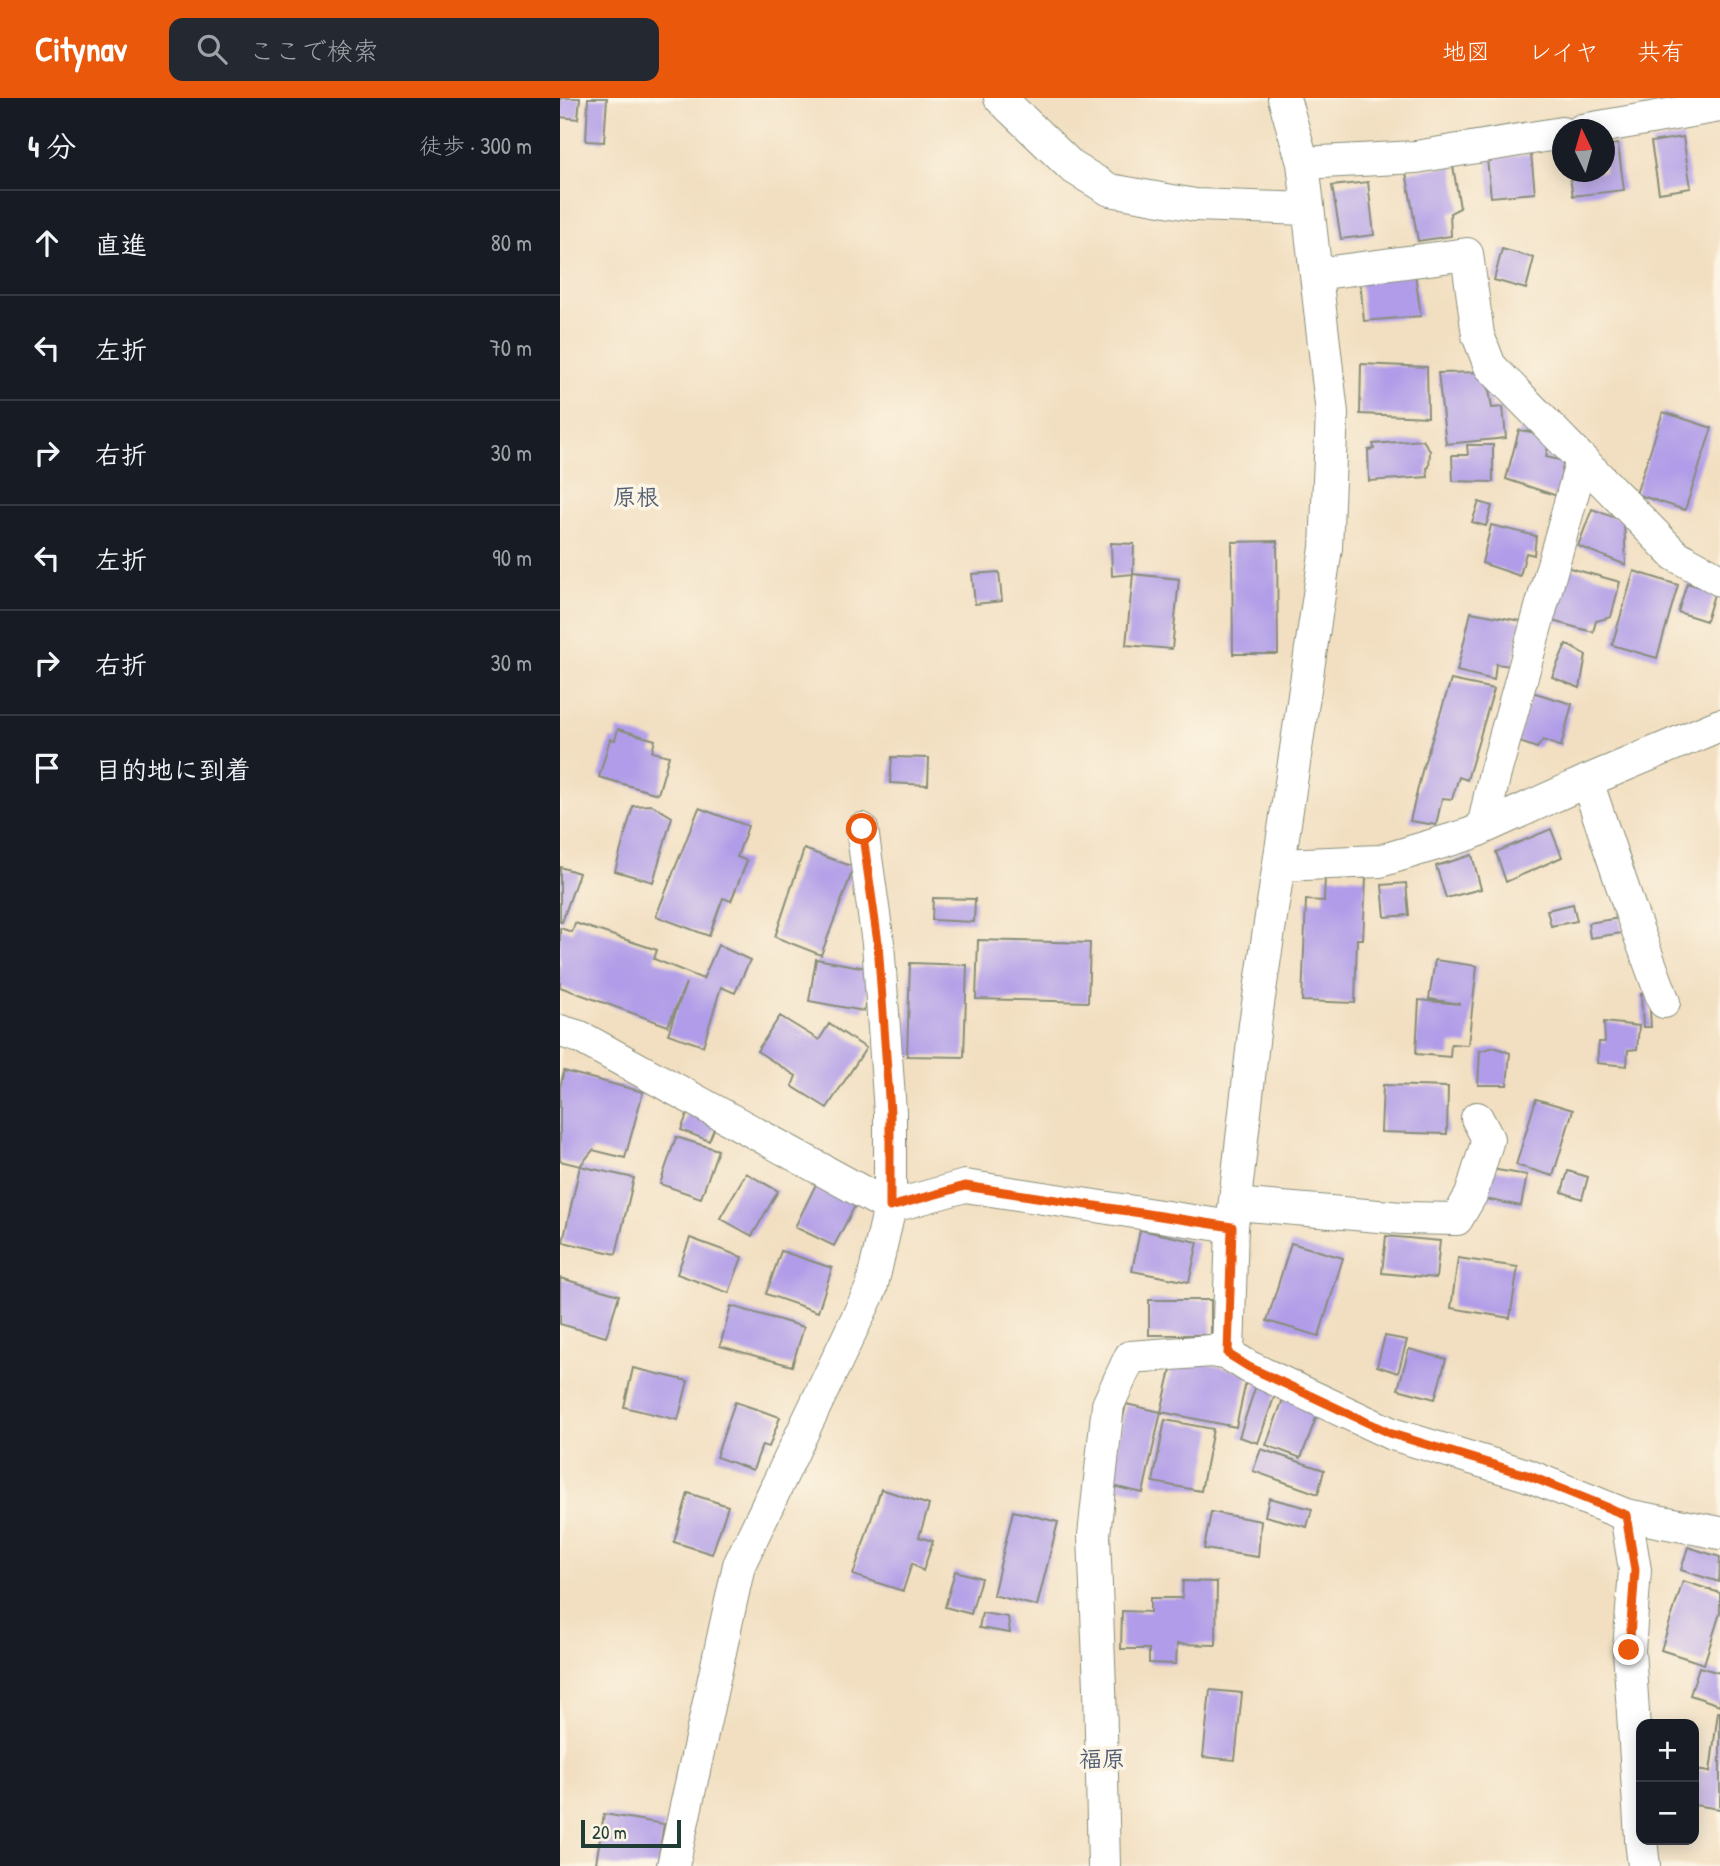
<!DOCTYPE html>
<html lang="ja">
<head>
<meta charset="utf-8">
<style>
  :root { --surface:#171b24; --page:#242831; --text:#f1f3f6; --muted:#9ea1a6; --line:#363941; --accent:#ea580c }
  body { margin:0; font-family:"Patrick Hand","Klee One",sans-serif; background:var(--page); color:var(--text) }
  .controls { position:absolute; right:21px; bottom:21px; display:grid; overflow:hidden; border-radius:14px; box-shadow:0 4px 18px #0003 }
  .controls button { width:63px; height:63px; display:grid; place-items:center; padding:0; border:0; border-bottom:2px solid var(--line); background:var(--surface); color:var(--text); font:35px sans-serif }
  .compass { position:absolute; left:992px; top:21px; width:63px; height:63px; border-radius:50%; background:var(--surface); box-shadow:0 4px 18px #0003; rotate:355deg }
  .scale { position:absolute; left:21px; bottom:18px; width:100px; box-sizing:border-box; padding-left:7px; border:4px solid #1f3d34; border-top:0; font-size:19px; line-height:24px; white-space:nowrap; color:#1f3d34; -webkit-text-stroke:5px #fcf5e5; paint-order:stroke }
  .stop { position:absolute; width:21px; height:21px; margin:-16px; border:5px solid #ea580c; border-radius:50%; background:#fff }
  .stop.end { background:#ea580c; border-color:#fff; box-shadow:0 2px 7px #0008 }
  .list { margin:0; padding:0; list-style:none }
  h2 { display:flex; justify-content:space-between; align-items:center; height:91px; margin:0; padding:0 28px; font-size:30px }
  h2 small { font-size:23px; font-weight:400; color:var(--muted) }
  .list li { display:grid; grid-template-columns:46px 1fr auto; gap:21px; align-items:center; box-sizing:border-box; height:105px; padding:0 28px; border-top:2px solid var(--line) }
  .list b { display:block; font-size:26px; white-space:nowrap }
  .list em { font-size:23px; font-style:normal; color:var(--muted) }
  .icon { flex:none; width:38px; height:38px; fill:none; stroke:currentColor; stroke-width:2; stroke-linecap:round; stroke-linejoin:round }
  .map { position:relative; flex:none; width:1160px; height:1768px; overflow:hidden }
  header { display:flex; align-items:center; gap:42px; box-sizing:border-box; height:98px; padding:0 35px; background:var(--accent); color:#fff }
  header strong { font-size:33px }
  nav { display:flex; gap:38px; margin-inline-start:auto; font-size:24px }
  .search { width:490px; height:63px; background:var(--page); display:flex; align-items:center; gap:18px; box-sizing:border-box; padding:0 24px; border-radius:14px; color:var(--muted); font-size:26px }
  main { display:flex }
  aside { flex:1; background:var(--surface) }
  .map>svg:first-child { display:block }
  .building { fill:#b09ce8 }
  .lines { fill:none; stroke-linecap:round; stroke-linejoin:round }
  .street-casing { stroke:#888e7a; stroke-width:34 }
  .street { stroke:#fff; stroke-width:32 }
  .route { stroke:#ea580c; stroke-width:9 }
  .labels { text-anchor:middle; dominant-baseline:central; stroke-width:7; stroke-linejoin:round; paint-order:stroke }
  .neighbourhood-label { font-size:23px; font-weight:bold; fill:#525e73; stroke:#fcf5e5 }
</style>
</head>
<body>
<header>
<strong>Citynav</strong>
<div class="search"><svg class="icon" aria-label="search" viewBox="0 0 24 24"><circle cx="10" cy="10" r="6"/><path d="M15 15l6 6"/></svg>ここで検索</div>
<nav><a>地図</a><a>レイヤ</a><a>共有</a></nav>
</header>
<main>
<aside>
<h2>4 分<small>徒歩 · 300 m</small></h2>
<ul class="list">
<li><svg class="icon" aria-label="ahead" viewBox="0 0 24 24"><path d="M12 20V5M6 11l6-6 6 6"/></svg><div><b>直進</b></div><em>80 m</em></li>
<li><svg class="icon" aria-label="left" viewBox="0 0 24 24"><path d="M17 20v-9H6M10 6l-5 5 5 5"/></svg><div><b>左折</b></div><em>70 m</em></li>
<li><svg class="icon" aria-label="right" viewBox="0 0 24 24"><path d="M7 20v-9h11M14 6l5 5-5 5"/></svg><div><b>右折</b></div><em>30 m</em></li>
<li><svg class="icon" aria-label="left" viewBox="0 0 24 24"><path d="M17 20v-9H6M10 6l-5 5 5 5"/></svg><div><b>左折</b></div><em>90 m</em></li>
<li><svg class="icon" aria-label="right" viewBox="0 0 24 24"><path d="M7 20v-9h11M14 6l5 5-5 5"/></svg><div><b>右折</b></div><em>30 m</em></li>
<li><svg class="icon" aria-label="arrive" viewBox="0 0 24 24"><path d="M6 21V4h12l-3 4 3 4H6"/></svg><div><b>目的地に到着</b></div></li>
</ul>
</aside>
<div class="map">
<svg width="1160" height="1768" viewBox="0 0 1160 1768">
  <rect width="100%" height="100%" fill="#fcf5e5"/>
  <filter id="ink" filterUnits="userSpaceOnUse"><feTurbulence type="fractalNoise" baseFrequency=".0143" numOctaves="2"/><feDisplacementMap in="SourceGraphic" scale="14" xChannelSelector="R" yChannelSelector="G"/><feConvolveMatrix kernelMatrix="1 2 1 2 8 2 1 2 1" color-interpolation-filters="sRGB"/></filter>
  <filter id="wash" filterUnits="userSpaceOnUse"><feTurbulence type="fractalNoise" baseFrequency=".00686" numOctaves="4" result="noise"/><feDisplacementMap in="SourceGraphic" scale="28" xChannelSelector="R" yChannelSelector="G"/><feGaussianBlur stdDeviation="1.57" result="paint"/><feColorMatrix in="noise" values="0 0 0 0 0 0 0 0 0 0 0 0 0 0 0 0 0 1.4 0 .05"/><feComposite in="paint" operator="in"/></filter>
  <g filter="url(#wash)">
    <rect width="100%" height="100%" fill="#f2dfc1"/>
    <g id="blocks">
      <path class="building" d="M0 0H20L18 21 0 19Z
        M28 0H47L44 44 26 43Z
        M1123 39 1131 90 1099 95 1091 44Z
        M1058 46 1064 92 1013 98 1009 74H1044V48Z
        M971 56 975 95 931 99 927 61Z
        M893 68 900 110 890 115 891 138 858 143 846 74Z
        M808 84 814 137 781 141 772 88Z
        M942 151 974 160 966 191 934 182Z
        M855 176 861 218 804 223 800 183Z
        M801 266 867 269 868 319 800 316Z
        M926 274 932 310 943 309 946 340 886 346 878 275Z
        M1103 314 1152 330 1125 412 1076 396Z
        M959 332 990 337 986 359 1004 363 997 398 946 381Z
        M863 342 870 353 869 369 867 370 868 379 809 383 808 352 814 351 813 346Z
        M907 347H933V384L893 383 892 357H908Z
        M919 404 932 408 926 428 912 424Z
        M1032 411 1064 423 1066 467 1018 448Z
        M931 427 976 438 974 457 966 455 960 478 922 465Z
        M717 443 718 556H673L672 444Z
        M551 445 574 446 573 476 619 481 612 551 566 547 573 476 552 478Z
        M1006 469 1060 484 1051 519 1036 523 1033 534 992 523Z
        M1074 473 1118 487 1097 560 1052 547Z
        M439 474 442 503 415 506 412 476Z
        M1127 485 1155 493 1146 523 1118 514Z
        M911 514 961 523 952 568 936 566 934 582 897 573Z
        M1006 546 1026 557 1020 590 992 579Z
        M891 582 934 591 907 682 899 679 892 701 882 700 876 727 850 723 863 669Z
        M972 594 1012 606 1001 649 983 642 977 650 957 643Z
        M58 631 95 642 92 654 109 658 98 696 39 679 50 641 55 642Z
        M332 659 369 660 368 687 330 685Z
        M92 707 112 719 93 784 55 773 73 708Z
        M139 710 188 728 177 759 187 763 171 803 163 800 149 838 96 818Z
        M991 731 1002 759 946 784 936 754Z
        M244 751 294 769 261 857 215 839Z
        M912 757 921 791 886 800 876 768Z
        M0 769 19 775 2 824H0Z
        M765 778 806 780 803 841H797L795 905 742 903 746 802 764 803Z
        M846 785 849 817 825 819 822 787Z
        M373 800 415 801 414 824 372 822Z
        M1013 806 1017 823 991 828 987 812Z
        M1060 820 1062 835 1030 840 1028 825Z
        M15 825 97 852 94 861 143 881 158 847 190 862 175 895 161 889 143 948 108 936 126 885 108 928 0 889V830L12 834Z
        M418 842 530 845 528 904 416 901Z
        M256 861 312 871 304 913 249 903Z
        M875 862 917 868 908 947 891 946 890 959 856 956 859 902 900 906 869 901Z
        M350 865 407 867 404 959 347 958Z
        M1089 895 1091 929H1083L1081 896Z
        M220 918 259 942 269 926 306 950 267 1010 232 988 236 978 197 953Z
        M1044 924 1079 928 1077 951 1068 952 1067 968 1037 965 1039 944H1045Z
        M934 949 950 955 947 987H918L920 953Z
        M4 973 83 994 65 1060 33 1052 20 1068 0 1063V989Z
        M823 987 888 989 887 1036 821 1034Z
        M976 1001 1013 1012 993 1078 956 1067Z
        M128 1014 156 1026 149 1043 121 1032Z
        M116 1039 158 1052 141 1100 100 1086Z
        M20 1068 74 1080 56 1156 3 1144Z
        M931 1071 967 1077 961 1108 925 1101Z
        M1008 1073 1028 1079 1022 1101 1002 1094Z
        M186 1075 218 1093 192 1138 160 1120Z
        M258 1082 298 1102 274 1148 235 1129Z
        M580 1132 638 1144 629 1184 572 1173Z
        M826 1138 880 1143 876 1180 822 1175Z
        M130 1140 182 1159 169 1195 117 1176Z
        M731 1145 783 1160 759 1238 707 1223Z
        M221 1153 272 1170 258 1214 206 1196Z
        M898 1160 958 1169 950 1220 891 1210Z
        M0 1180 59 1197 46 1239 0 1226Z
        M589 1202H651V1237H589Z
        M171 1208 244 1229 232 1268 160 1248Z
        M825 1238 847 1242 838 1275 817 1268Z
        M849 1251 886 1261 875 1301 838 1291Z
        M614 1259 688 1275 676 1329 601 1314Z
        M73 1270 128 1283 118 1322 64 1309Z
        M698 1281 718 1288 698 1345 679 1339Z
        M725 1296 760 1309 741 1360 706 1347Z
        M175 1304 220 1319 209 1349 202 1347 193 1372 156 1359Z
        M566 1306 601 1314 583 1395 548 1387Z
        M605 1322 653 1331 641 1393 593 1384Z
        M701 1351 764 1372 758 1396 693 1373Z
        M321 1391 369 1407 359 1439 373 1443 363 1473 352 1465 343 1493 293 1477Z
        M128 1395 168 1408 152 1456 114 1444Z
        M709 1400 752 1411 747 1429 705 1418Z
        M453 1413 498 1424 477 1508 433 1497Z
        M651 1414 701 1423 698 1459 644 1451Z
        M1128 1449 1160 1459 1159 1484 1121 1472Z
        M395 1473 421 1480 411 1516 385 1509Z
        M623 1483 657 1484 656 1547 617 1546 616 1566 589 1565V1551H561L562 1513 590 1514V1500H622Z
        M1123 1483 1160 1495V1515L1144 1566 1101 1552Z
        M422 1515 448 1519 450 1535 419 1530Z
        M1139 1569 1160 1575V1607L1130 1597Z
        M650 1592 682 1595 675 1662 643 1659Z
        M1158 1614H1160V1711L1134 1707V1672L1150 1674Z
        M44 1716 104 1726 97 1768H54L36 1765Z"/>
    </g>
  </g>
  <g filter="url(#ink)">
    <use href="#blocks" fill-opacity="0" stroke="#888e7a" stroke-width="2"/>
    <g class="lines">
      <g class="street-casing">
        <path id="street" d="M440 0 512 69 550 92 635 107 748 111
          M724 0 743 65 772 315 766 450 695 926 672 1129 668 1256 689 1269 832 1336 967 1377 1066 1417 1160 1435
          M1022 32 1160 8
          M743 65 856 59 1002 35
          M756 176 907 156 918 237 930 268 1115 457 1160 482
          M1027 683 1071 814 1104 904
          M923 730 934 679 1022 362
          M719 767 820 763 910 736 1027 683 1160 627
          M0 933 20 939 330 1109 405 1088 672 1129
          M675 1106 842 1120 897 1121 911 1097 928 1041 917 1020
          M1066 1417 1075 1472 1069 1552 1081 1740
          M1081 1742 1084 1768
          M113 1768 179 1467 311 1191 330 1109V1014L318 845 302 731
          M544 1768 540 1590 534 1437 548 1307 570 1259 651 1253 668 1256"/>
      </g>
      <use href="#street" class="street"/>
    </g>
  </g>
  <g class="lines" filter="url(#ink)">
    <path class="route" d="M302 731 318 845 330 1014V1109L405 1088 672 1129 668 1256 689 1269 832 1336 967 1377 1066 1417 1075 1472 1069 1552"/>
  </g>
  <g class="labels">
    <g class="neighbourhood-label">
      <text x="76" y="398">原根</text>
      <text x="542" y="1660">福原</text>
    </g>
  </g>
</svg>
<div class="controls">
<button>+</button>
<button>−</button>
</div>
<svg class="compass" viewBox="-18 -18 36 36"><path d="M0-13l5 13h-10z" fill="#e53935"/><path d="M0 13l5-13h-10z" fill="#9ea1a6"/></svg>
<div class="scale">20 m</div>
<div class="stop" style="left:302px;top:731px"></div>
<div class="stop end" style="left:1069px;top:1552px"></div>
</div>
</main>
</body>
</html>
